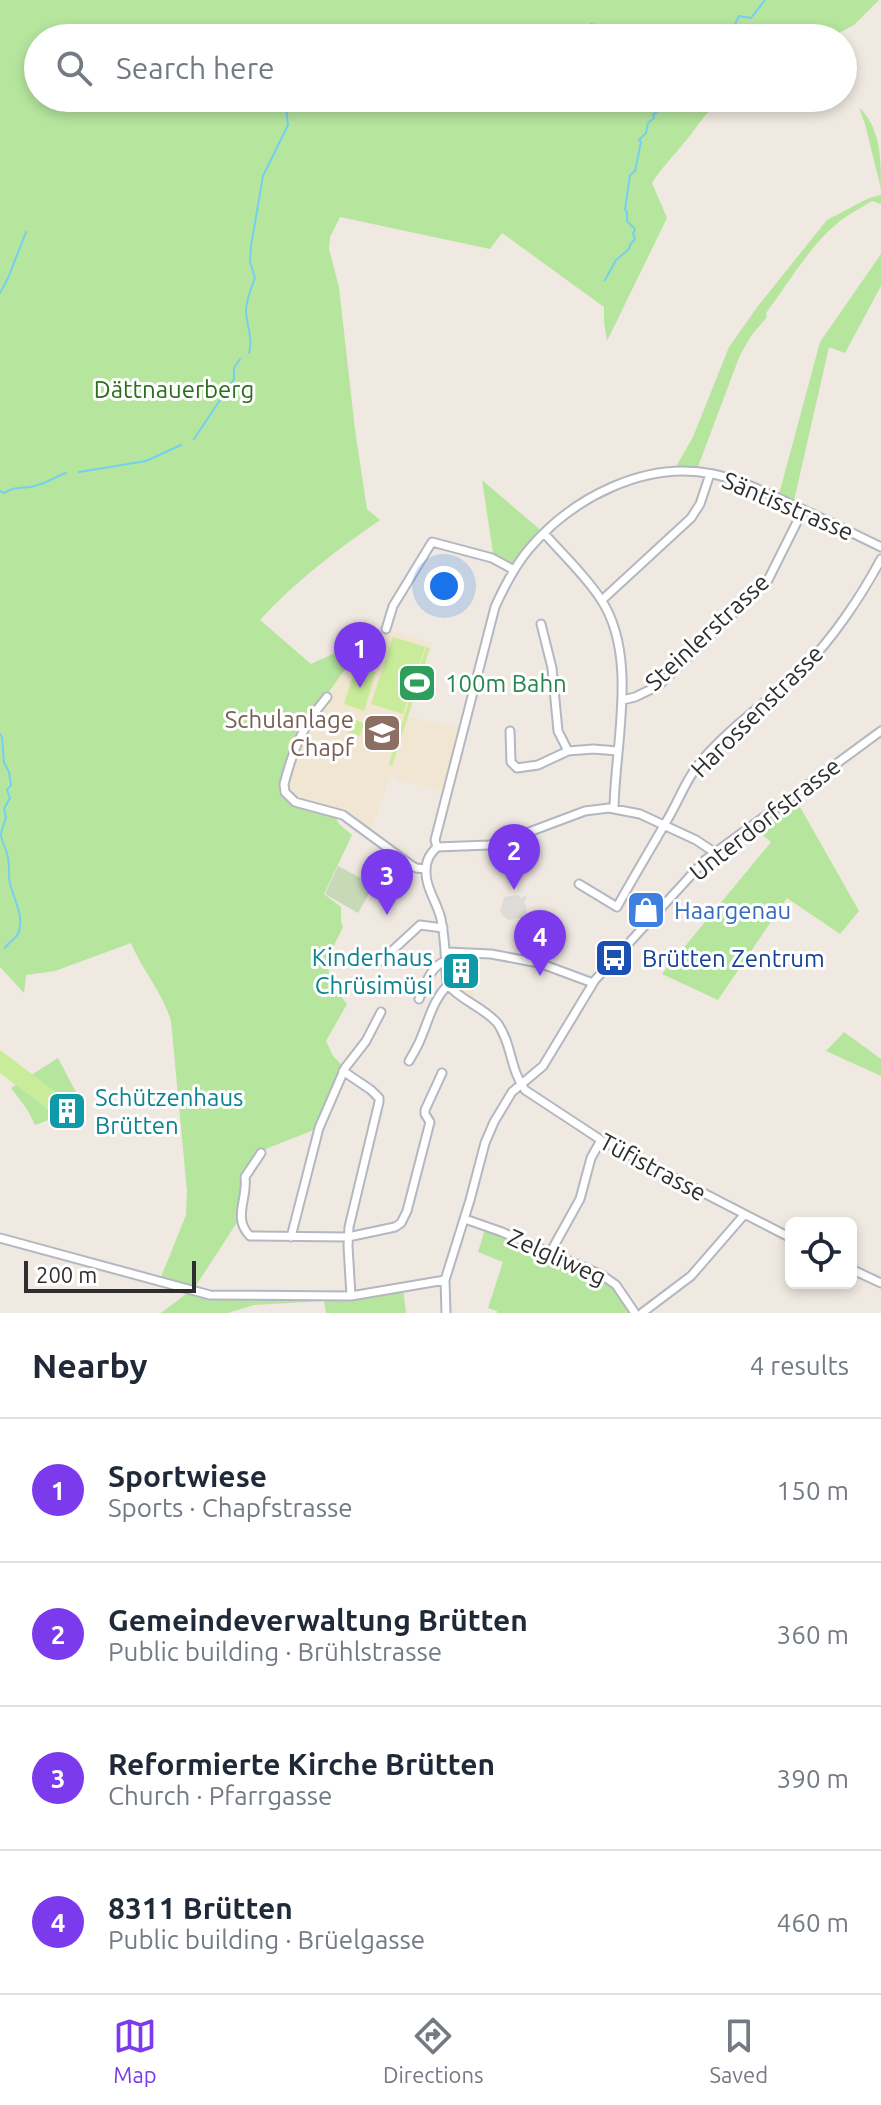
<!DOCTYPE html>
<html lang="en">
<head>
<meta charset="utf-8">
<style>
  :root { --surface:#fff; --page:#f6f6f7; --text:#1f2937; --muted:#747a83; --line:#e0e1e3; --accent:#7c3aed }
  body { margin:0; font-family:Ubuntu,sans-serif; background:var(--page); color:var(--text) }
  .controls { position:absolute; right:24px; bottom:24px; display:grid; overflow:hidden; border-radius:12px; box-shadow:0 4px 12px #0003 }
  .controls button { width:72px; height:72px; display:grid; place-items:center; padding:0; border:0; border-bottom:2px solid var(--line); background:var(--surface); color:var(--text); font:40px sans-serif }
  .scale { position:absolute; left:24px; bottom:20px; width:172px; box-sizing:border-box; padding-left:8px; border:4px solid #2e2e2e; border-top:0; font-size:22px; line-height:28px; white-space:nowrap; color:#2e2e2e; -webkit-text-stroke:6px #fff; paint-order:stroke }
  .you { position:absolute; left:444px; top:586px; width:28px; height:28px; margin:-20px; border:6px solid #fff; border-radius:50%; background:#1a73e8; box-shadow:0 0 0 12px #1a73e833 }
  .badge { display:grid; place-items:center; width:52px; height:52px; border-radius:50%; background:var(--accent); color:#fff; font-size:26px; font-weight:700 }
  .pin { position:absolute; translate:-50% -66px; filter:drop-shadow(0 2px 4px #0008) }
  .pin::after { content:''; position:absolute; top:42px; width:28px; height:24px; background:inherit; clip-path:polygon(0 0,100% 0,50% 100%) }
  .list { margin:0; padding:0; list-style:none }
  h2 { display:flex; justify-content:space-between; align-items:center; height:104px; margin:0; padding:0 32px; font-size:34px }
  h2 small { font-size:26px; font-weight:400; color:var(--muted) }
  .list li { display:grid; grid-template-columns:52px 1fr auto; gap:24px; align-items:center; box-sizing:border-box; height:144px; padding:0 32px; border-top:2px solid var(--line) }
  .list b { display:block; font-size:30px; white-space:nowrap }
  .list p { margin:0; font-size:26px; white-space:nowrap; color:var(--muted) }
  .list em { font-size:26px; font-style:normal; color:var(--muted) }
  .icon { flex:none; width:44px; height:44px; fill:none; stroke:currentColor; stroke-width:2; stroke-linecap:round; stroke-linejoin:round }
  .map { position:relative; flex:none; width:881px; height:1313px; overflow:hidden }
  .search { position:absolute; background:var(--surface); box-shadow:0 4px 12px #0003; left:24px; right:24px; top:24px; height:88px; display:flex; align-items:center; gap:20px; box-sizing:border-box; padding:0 28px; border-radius:44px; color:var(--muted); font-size:30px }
  .sheet { height:680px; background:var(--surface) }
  nav { display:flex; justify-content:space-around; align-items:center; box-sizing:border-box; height:112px; border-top:2px solid var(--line); background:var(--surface); font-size:22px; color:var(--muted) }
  nav a { display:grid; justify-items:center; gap:4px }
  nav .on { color:var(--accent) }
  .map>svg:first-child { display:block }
  .education { fill:#f0e6d1 }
  .green { fill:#b6e59e }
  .cemetery { fill:#c8d9b8 }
  .pitch { fill:#c9ec9a }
  .plaza { fill:#dfdcd8 }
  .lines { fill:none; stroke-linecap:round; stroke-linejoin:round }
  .stream { stroke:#75cff0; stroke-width:2 }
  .minor-casing { stroke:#b4b7c1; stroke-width:11 }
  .minor { stroke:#fff; stroke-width:7 }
  .labels { text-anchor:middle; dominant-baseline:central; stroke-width:6; stroke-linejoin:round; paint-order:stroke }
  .park-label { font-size:24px; fill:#2c6e1b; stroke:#fff }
  .street-label { font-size:24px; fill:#2e2e2e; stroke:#fff }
  .leisure-label { font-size:24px; fill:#27864d; stroke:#fff; text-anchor:start }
  .education-label { font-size:24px; fill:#785e54; stroke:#fff; text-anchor:end }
  .shop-label { font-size:24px; fill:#366cbe; stroke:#fff; text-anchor:start }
  .culture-label { font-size:24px; fill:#0d838f; stroke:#fff; text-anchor:end }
  .transit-label { font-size:24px; fill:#164399; stroke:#fff; text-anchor:start }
</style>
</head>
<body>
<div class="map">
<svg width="881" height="1313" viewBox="0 0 881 1313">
  <rect width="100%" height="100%" fill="#efe9e1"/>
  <path class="education" d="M386 629 432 643 408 717 464 729 448 792 400 780 391 774 369 834 343 815 295 802 285 792 292 755 327 697 349 664 366 645Z
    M459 955H464L469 965V975L474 992 473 999 454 984 451 976 450 967 452 961Z"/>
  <path class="green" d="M0 0H879L854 25 829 38H38V98H728C707 107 698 127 684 143 673 157 661 168 652 183L667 218 607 341 604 322V307L502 233 490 249 340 217 330 237 329 249 339 287 355 430 367 509 380 520C337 550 295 581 260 620L311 664 381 632 366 645 349 664 313 714 284 784 290 799 334 814 339 824 352 835 324 894 341 907V922L343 927 326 962 335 989 347 1004 326 1041 333 1056 345 1068 319 1128 268 1148C242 1169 243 1191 240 1221L236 1224 195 1287 191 1291 200 1293 324 1297 403 1288 406 1313H326L324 1301 254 1305 228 1313H161L190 1291 159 1282 186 1215 187 1191 171 1021C163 993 142 970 131 943L55 971 26 975 24 993 0 967Z
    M859 107C881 129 881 158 881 189L865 124Z
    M881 195V204L872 201C859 209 845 216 834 226 807 250 788 284 766 313L767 317 751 336 740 355 696 472H673L693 437 729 347 758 306 827 220 869 198Z
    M881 254V286L845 353 829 347 793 505 778 498 820 342Z
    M482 480 544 533 514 570 494 559Z
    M795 798 859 911 840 934 787 898 718 1000 662 974 771 842 754 828Z
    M844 1032 881 1059V1076L826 1051Z
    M58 1058 77 1094 79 1104 68 1099 54 1118 35 1125 27 1109 11 1088Z
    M486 1226 610 1279 635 1313H497V1311L488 1308 503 1262 478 1252Z"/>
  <path class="cemetery" d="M338 866 374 885 358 913 325 894Z"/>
  <path class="pitch" d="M393 637 425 647 403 714 371 704Z
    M426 647 430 648 392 766 389 764Z
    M356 666 376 672 364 711 344 704Z
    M347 717 364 723 360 736 343 730Z
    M0 1050 69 1102 59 1118 0 1073Z"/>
  <path class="plaza" d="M518 895 521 898 524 896 527 897 524 903 526 906 527 915 522 921 519 918 508 920 503 916 500 911 504 897Z"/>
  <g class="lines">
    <path class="stream" d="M591 24C608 28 622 29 636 38
      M724 38V33L735 24 739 16 751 18 765 0
      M605 280 616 260 629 249 630 245 635 239 633 234 635 229 627 221V212L625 210 630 175 635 171 641 142 639 140 646 133 648 123 654 118 653 115 659 110 664 98
      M0 293 8 278 26 232
      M249 353C253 339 247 326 246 312 246 299 251 289 255 278L250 262 251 246 263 176 288 125 285 98
      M194 439 234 379V368L240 359
      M79 472 146 461 181 445
      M0 491 4 493C13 487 20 488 30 487 44 485 54 477 66 473
      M0 734 2 737 4 763 9 772 11 785 7 790 10 798 4 809 6 817C5 824 1 828 1 835 2 843 7 850 8 858 10 867 8 876 10 884 14 899 25 918 18 934 16 938 8 943 5 948"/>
    <g class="minor-casing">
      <path id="minor" d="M544 533C563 555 584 574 600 598 639 655 615 744 614 808
        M602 600 691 518 700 504 710 474
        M541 624 552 668 558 731 568 751
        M386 629 393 606 432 542 492 558 514 570
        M327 697C302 727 294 747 284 784L285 792 295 802 343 815 411 865 416 868 426 869
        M623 700 635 697 658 686 768 580 803 510
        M510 731 511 762 517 768 538 765 568 751 593 749 618 751
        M437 847 489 845 505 841 585 811 609 808 640 814 696 840 714 852
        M579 884 617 907C633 878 650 850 666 822 679 801 686 778 703 759 732 725 771 700 803 668 832 640 862 595 881 559
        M447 952 491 954 539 963 593 983
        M381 961 420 925 443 928
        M419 999C425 985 431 965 446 961
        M409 1061C413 1054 418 1046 421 1038 429 1019 433 1000 448 985
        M343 1071 371 1090 379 1098V1102L349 1227 348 1246 351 1296
        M261 1153 245 1177C248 1199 232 1218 250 1236L348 1237 395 1227 401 1223 407 1211 430 1122 425 1114V1110L442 1073
        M465 1219 502 1232 602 1275 616 1285 635 1313
        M291 1237 319 1128 345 1068 366 1041 381 1012
        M0 1238 210 1295 351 1296 445 1280
        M791 1238 601 1140 525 1090C510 1070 512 1044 498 1024 484 1007 461 1001 447 984 445 962 446 941 441 919 437 902 425 887 426 870 426 860 430 854 437 847L435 840 495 607C504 587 514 567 529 549 572 498 645 460 713 474 741 480 767 493 793 505 822 518 852 533 881 547
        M550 1253 580 1199 591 1158 601 1140
        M851 1269 881 1283
        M446 1313 445 1280 470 1200 485 1143 494 1122 512 1092 543 1066 595 980 705 860 881 731
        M642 1313 691 1276 744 1215"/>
    </g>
    <use href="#minor" class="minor"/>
  </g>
  <defs>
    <g id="stadium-square" transform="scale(2)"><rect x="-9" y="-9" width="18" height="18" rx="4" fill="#2e9e5b" stroke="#fff"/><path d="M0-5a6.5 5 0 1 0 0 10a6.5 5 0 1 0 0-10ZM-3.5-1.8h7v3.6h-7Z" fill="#fff"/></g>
    <g id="school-square" transform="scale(2)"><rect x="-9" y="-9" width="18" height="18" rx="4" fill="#8d6e63" stroke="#fff"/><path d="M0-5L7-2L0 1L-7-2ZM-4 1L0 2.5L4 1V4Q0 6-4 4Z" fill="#fff"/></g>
    <g id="shop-square" transform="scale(2)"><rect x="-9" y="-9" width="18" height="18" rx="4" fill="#3f7fe0" stroke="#fff"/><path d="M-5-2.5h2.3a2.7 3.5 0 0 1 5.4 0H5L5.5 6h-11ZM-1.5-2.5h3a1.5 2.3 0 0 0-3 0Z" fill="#fff"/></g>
    <g id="bus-square" transform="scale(2)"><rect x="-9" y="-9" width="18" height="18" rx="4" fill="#1a4fb4" stroke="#fff"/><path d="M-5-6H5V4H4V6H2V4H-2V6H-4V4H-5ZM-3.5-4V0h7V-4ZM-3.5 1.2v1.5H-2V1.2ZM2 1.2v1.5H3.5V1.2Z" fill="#fff"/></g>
    <g id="building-square" transform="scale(2)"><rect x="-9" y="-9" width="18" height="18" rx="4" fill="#0f9aa8" stroke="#fff"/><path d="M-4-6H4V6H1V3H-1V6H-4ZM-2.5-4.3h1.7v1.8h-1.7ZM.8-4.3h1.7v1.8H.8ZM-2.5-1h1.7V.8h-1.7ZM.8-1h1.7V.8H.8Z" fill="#fff"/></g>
  </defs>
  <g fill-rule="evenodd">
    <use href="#stadium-square" x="417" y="683"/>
    <use href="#school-square" x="382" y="733"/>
    <use href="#shop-square" x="646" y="910"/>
    <use href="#bus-square" x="614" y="958"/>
    <use href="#building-square" x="461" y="971"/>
    <use href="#building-square" x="67" y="1111"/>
  </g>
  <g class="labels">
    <g class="park-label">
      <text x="174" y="389">Dättnauerberg</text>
    </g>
    <g class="street-label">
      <text transform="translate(788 506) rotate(23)">Säntisstrasse</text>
      <text transform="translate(707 632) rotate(-43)">Steinlerstrasse</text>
      <text transform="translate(757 711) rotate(-45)">Harossenstrasse</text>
      <text transform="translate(765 819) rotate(-38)">Unterdorfstrasse</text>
      <text transform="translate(653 1167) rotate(28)">Tüfistrasse</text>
      <text transform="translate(557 1257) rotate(24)">Zelgliweg</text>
    </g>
    <g class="leisure-label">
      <text x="445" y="683">100m Bahn</text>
    </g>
    <g class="education-label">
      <text x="354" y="719">Schulanlage<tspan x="354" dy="28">Chapf</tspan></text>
    </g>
    <g class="shop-label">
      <text x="674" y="910">Haargenau</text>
    </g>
    <g class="culture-label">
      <text x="433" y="957">Kinderhaus<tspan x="433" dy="28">Chrüsimüsi</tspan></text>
      <text x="95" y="1097" text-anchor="start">Schützenhaus<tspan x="95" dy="28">Brütten</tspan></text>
    </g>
    <g class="transit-label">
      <text x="642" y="958">Brütten Zentrum</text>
    </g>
  </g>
</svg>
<div class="controls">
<button><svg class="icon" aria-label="locate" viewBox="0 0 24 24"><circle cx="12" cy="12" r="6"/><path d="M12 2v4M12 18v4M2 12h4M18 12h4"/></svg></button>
</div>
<div class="scale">200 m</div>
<div class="you"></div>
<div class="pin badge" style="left:360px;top:688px">1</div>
<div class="pin badge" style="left:514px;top:890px">2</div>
<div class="pin badge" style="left:387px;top:915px">3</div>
<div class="pin badge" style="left:540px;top:976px">4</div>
<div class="search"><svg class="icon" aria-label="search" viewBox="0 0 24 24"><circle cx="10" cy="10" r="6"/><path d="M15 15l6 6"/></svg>Search here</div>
</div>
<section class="sheet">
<h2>Nearby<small>4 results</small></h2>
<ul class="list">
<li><span class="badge">1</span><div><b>Sportwiese</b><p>Sports · Chapfstrasse</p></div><em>150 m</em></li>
<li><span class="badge">2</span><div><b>Gemeindeverwaltung Brütten</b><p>Public building · Brühlstrasse</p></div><em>360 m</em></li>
<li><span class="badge">3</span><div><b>Reformierte Kirche Brütten</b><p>Church · Pfarrgasse</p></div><em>390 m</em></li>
<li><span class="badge">4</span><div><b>8311 Brütten</b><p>Public building · Brüelgasse</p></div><em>460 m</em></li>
</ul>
</section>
<nav>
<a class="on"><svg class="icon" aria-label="map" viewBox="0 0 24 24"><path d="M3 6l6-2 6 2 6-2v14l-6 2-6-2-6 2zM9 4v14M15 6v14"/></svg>Map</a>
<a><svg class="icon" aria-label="directions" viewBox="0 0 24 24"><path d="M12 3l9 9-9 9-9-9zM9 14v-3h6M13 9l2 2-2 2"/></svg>Directions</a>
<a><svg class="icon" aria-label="saved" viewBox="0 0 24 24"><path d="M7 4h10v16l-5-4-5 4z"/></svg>Saved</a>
</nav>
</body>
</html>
